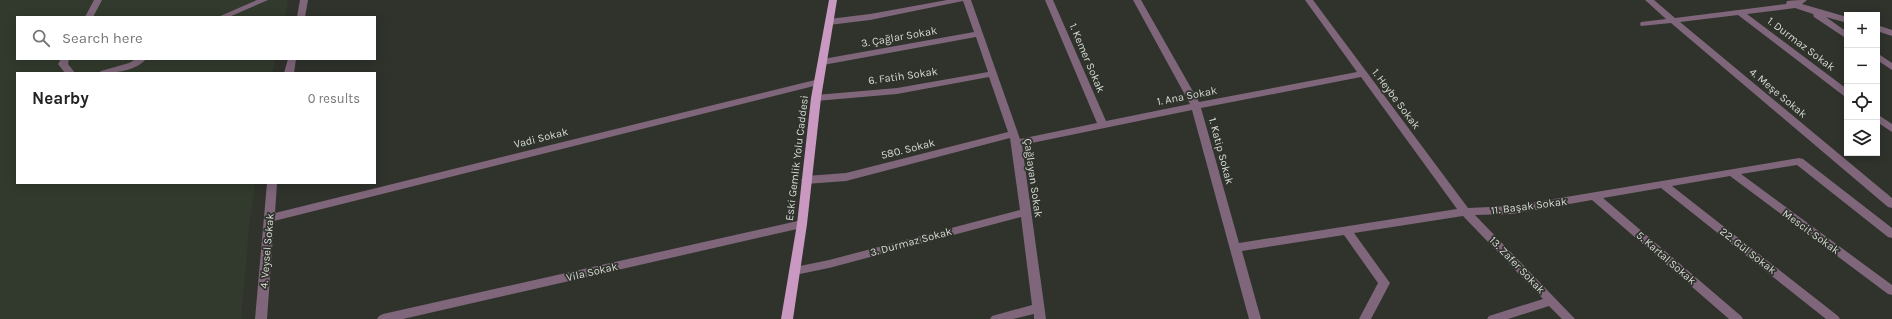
<!DOCTYPE html>
<html lang="en">
<head>
<meta charset="utf-8">
<style>
  :root { --surface:#fff; --page:#f6f6f6; --text:#222; --muted:#767676; --line:#e0e0e0 }
  body { margin:0; font-family:Karla,sans-serif; background:var(--page); color:var(--text) }
  .controls { position:absolute; right:12px; top:12px; display:grid; overflow:hidden; border-radius:0px; box-shadow:0 2px 10px #0003 }
  .controls button { width:36px; height:36px; display:grid; place-items:center; padding:0; border:0; border-bottom:1px solid var(--line); background:var(--surface); color:var(--text); font:20px sans-serif }
  .list { margin:0; padding:0; list-style:none }
  h2 { display:flex; justify-content:space-between; align-items:center; height:52px; margin:0; padding:0 16px; font-size:17px }
  h2 small { font-size:13px; font-weight:400; color:var(--muted) }
  .icon { flex:none; width:22px; height:22px; fill:none; stroke:currentColor; stroke-width:2; stroke-linecap:round; stroke-linejoin:round }
  .map { position:relative; flex:none; width:1892px; height:319px; overflow:hidden }
  .search { position:absolute; background:var(--surface); box-shadow:0 2px 10px #0003; left:16px; top:16px; width:360px; height:44px; display:flex; align-items:center; gap:10px; box-sizing:border-box; padding:0 14px; border-radius:0px; color:var(--muted); font-size:15px }
  .panel { position:absolute; background:var(--surface); box-shadow:0 2px 10px #0003; left:16px; top:72px; width:360px; height:112px; border-radius:0px }
  .map>svg:first-child { display:block }
  .built { fill:#323a2d }
  .lines { fill:none; stroke-linecap:round; stroke-linejoin:round }
  .minor { fill:#7f667a; fill-rule:evenodd }
  .major { fill:#ca99c2; fill-rule:evenodd }
  .labels { text-anchor:middle; dominant-baseline:central; stroke-width:3.5; stroke-linejoin:round; paint-order:stroke }
  .street-label { font-size:11px; fill:#d6d9d4; stroke:#2f332c }
</style>
</head>
<body>
<div class="map">
<svg width="1892" height="319" viewBox="0 0 1892 319">
  <rect width="100%" height="100%" fill="#2f332c"/>
  <path class="built" d="M0 0H288L285 17H17V59H276L272 73H17V183H255L250 219 241 319H0Z"/>
  <g class="lines">
    <path class="minor" d="M94 0H102L93 17H85Z
      M257 0H268L229 17H218Z
      M300 0H308L305 17H297Z
      M947 0H971L1020 139 1097 123 1045 0H1053L1106 121 1190 104 1133 0H1141L1199 102 1357 72 1305 0H1313L1468 208 1512 206 1799 158 1803 159 1892 228V238L1888 237 1797 165 1741 174 1892 285V295L1888 294 1730 176 1672 186 1838 316 1840 319H1826L1661 188 1603 198 1741 316 1743 319H1729L1592 200 1512 214 1475 215 1575 319H1562L1549 306 1508 319H1487L1489 316 1543 299 1463 216 1354 233 1390 283 1371 319H1359L1378 283 1344 235 1242 251 1261 319H1249L1192 110 1022 145 1046 319H1034V314L1013 319H990L992 316 1032 305 1021 217 829 268 795 275 791 274 789 271 791 268 795 267 829 260 1020 210 1010 138 846 181 806 184 801 180 806 176 846 173 1008 132 989 77 897 94 816 101 811 98 816 95 897 88 988 72 976 37 823 65 818 62 823 59 974 32 963 1 870 20 829 25 825 22 829 19 870 14ZM1361 77 1457 209 1239 243 1201 108Z
      M1645 0H1654L1675 18 1786 4 1787 1C1793 0 1800 0 1807 0L1802 4 1847 17V23L1826 17 1847 32V39L1814 17 1813 14 1795 8 1747 14 1847 89V97L1844 96 1738 15 1680 22 1892 198V208L1888 207 1671 23 1641 26 1640 24 1641 22 1666 19Z
      M1877 25 1892 30V36L1877 31Z
      M1877 53 1892 63V70L1877 60Z
      M61 59H69L68 64 75 73H65L58 64Z
      M136 59H146C136 71 115 73 99 73L101 71 129 63Z
      M288 59H296L294 73H284Z
      M819 79 824 82 822 84 274 221 267 319H255L267 183H277L275 213Z
      M1877 114 1892 124V132L1877 122Z
      M802 220 806 221 807 224 806 227 403 319H377L379 316 383 314Z"/>
    <path class="major" d="M829 0H837L821 98 807 224 793 319H781L797 224 811 98Z"/>
  </g>
  <g class="labels">
    <g class="street-label">
      <text transform="translate(899 37) rotate(-10)">3. Çağlar Sokak</text>
      <text transform="translate(1801 44) rotate(37)">1. Durmaz Sokak</text>
      <text transform="translate(1087 58) rotate(67)">1. Kemer Sokak</text>
      <text transform="translate(903 76) rotate(-8)">6. Fatih Sokak</text>
      <text transform="translate(1778 93) rotate(40)">4. Meşe Sokak</text>
      <text transform="translate(1187 96) rotate(-11)">1. Ana Sokak</text>
      <text transform="translate(1396 99) rotate(53)">1. Heybe Sokak</text>
      <text transform="translate(541 138) rotate(-14)">Vadi Sokak</text>
      <text transform="translate(908 149) rotate(-14)">580. Sokak</text>
      <text transform="translate(1221 151) rotate(75)">1. Katip Sokak</text>
      <text transform="translate(797 158) rotate(-83)">Eski Gemlik Yolu Caddesi</text>
      <text transform="translate(1033 178) rotate(82)">Çağlayan Sokak</text>
      <text transform="translate(1529 206) rotate(-7)">11. Başak Sokak</text>
      <text transform="translate(1811 232) rotate(36)">Mescit Sokak</text>
      <text transform="translate(911 242) rotate(-15)">3. Durmaz Sokak</text>
      <text transform="translate(267 251) rotate(-85)">4. Veysel Sokak</text>
      <text transform="translate(1748 251) rotate(38)">22. Gül Sokak</text>
      <text transform="translate(1666 258) rotate(41)">5. Kartal Sokak</text>
      <text transform="translate(1517 265) rotate(46)">13. Zafer Sokak</text>
      <text transform="translate(592 272) rotate(-13)">Vila Sokak</text>
    </g>
  </g>
</svg>
<div class="controls">
<button>+</button>
<button>−</button>
<button><svg class="icon" aria-label="locate" viewBox="0 0 24 24"><circle cx="12" cy="12" r="6"/><path d="M12 2v4M12 18v4M2 12h4M18 12h4"/></svg></button>
<button><svg class="icon" aria-label="layers" viewBox="0 0 24 24"><path d="M12 4l9 5-9 5-9-5zM3 14l9 5 9-5"/></svg></button>
</div>
<div class="search"><svg class="icon" aria-label="search" viewBox="0 0 24 24"><circle cx="10" cy="10" r="6"/><path d="M15 15l6 6"/></svg>Search here</div>
<section class="panel">
<h2>Nearby<small>0 results</small></h2>
<ul class="list">
</ul>
</section>
</div>
</body>
</html>
